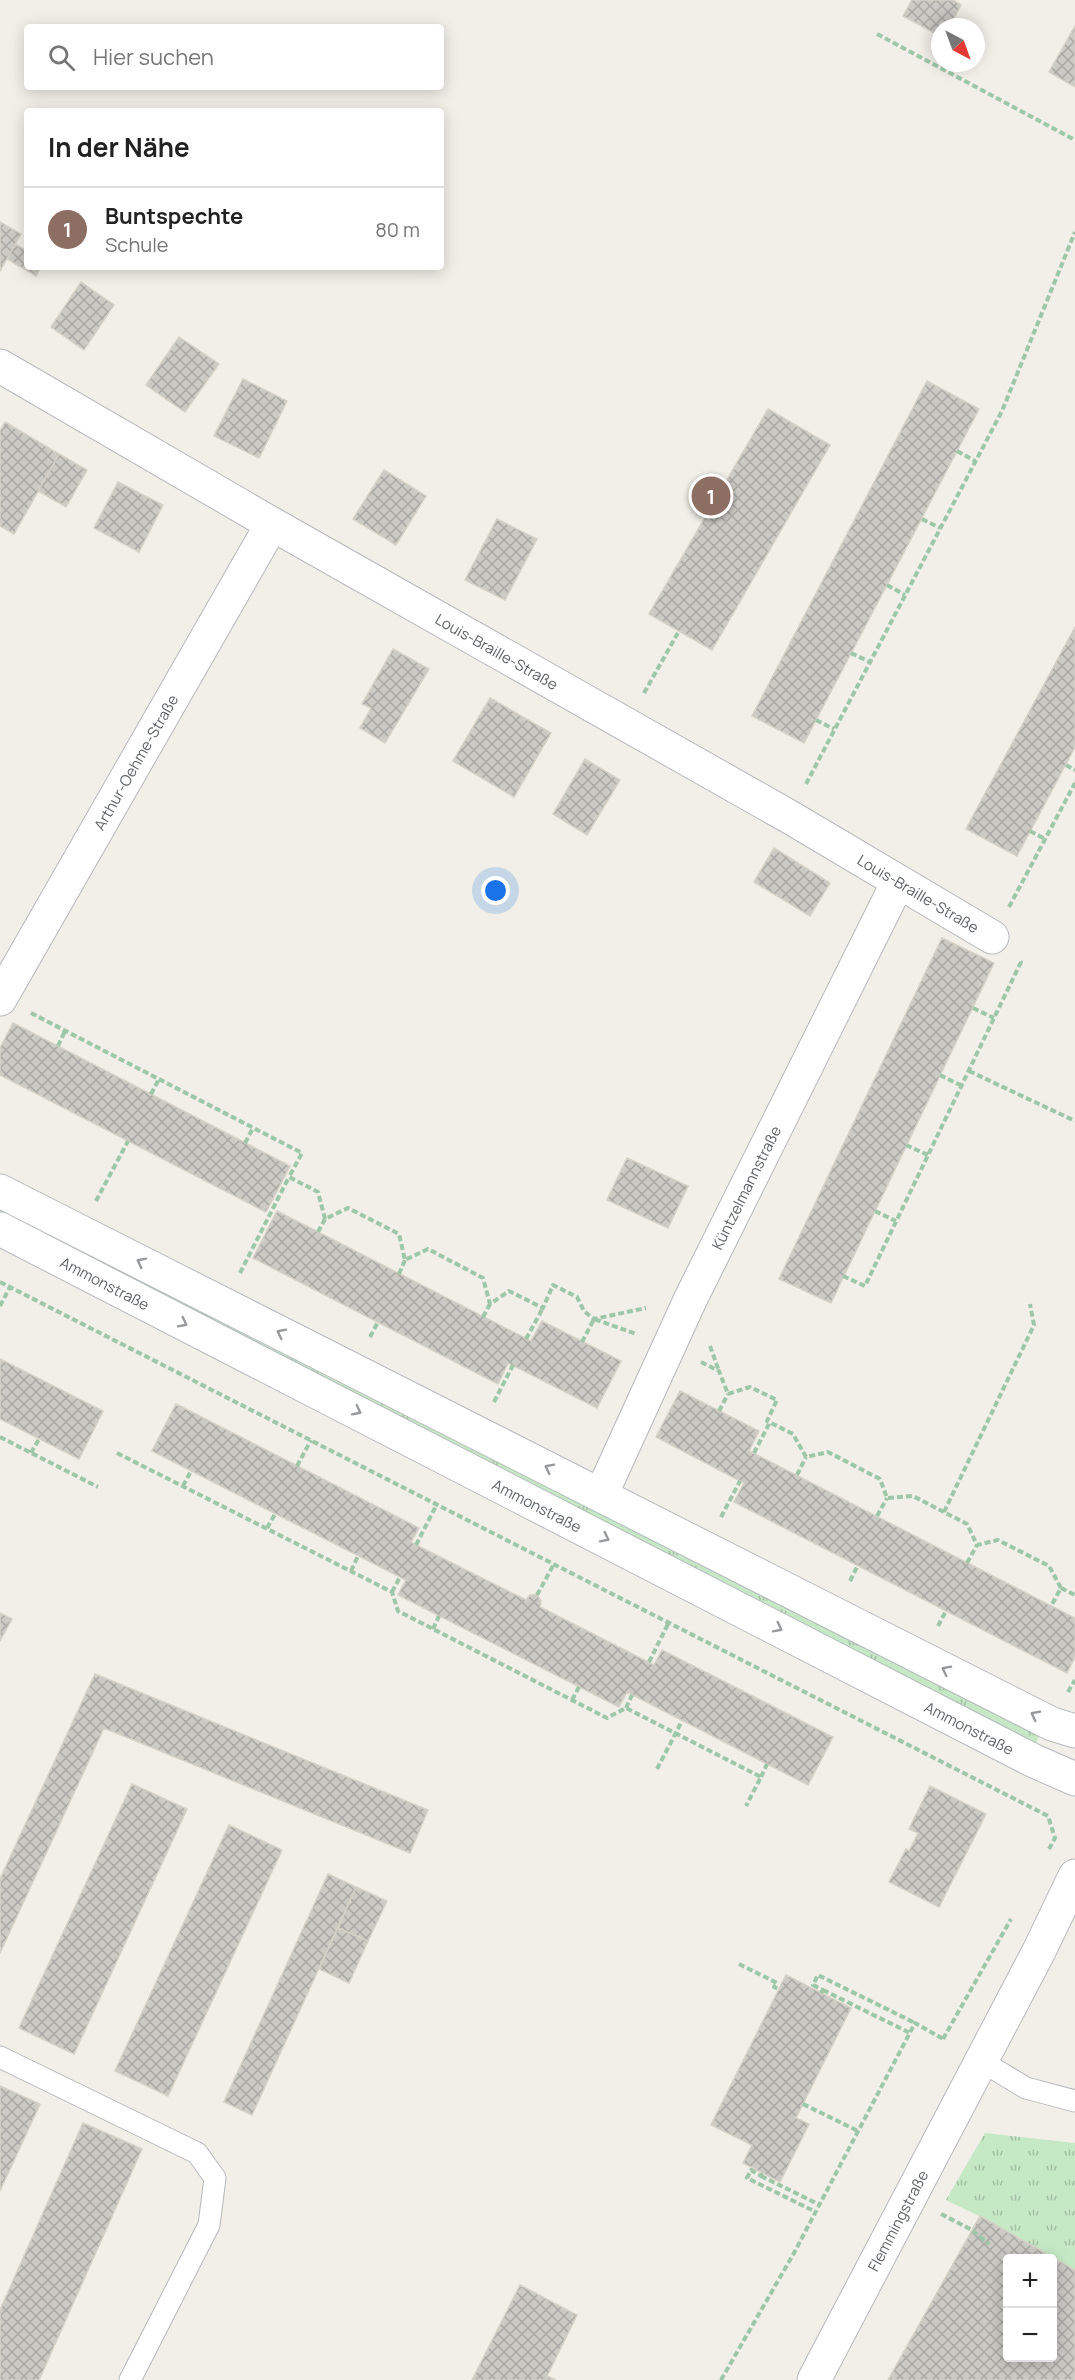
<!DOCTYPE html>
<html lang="de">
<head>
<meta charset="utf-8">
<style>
  :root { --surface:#fff; --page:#f6f6f6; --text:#222; --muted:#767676; --line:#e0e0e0; --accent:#7c3aed }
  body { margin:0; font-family:Manrope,sans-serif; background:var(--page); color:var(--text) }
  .controls { position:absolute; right:18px; bottom:18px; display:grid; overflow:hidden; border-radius:6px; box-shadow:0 3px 15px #0003 }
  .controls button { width:54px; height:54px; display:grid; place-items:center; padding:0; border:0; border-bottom:2px solid var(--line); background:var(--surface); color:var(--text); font:30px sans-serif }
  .compass { position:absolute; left:931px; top:18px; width:54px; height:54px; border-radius:50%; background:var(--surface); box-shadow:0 3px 15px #0003; rotate:139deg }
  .you { position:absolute; left:496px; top:891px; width:21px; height:21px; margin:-15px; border:4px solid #fff; border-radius:50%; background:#1a73e8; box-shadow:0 0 0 9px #1a73e833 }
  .badge { display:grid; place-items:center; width:39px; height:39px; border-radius:50%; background:var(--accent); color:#fff; font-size:20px; font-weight:700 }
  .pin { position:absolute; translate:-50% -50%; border:3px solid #fff; box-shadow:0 2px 6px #0006 }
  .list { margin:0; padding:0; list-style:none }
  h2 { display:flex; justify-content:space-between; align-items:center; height:78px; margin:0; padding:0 24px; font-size:26px }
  h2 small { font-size:20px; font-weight:400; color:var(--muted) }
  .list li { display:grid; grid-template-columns:39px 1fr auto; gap:18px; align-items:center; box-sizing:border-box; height:84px; padding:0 24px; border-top:2px solid var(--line) }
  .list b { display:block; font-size:22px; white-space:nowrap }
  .list p { margin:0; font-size:20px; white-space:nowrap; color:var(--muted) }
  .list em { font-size:20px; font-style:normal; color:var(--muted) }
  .icon { flex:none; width:33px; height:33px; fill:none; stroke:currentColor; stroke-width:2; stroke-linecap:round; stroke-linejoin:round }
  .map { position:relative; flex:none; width:1075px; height:2380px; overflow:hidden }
  .search { position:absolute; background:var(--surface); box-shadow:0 3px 15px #0003; left:24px; top:24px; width:420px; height:66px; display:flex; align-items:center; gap:15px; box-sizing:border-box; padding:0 21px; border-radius:6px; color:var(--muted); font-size:22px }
  .panel { position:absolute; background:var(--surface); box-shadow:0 3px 15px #0003; left:24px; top:108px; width:420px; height:162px; border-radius:6px }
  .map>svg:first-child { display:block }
  .grass { fill:url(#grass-tufts) }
  .building { fill:url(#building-cross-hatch); stroke:#d6d1c6; stroke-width:1.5; fill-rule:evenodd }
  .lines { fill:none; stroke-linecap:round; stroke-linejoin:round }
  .lane-casing { stroke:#b5b8bc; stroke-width:23 }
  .street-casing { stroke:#b5b8bc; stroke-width:35 }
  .secondary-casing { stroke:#b6babf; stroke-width:35 }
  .path { stroke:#9cc7a9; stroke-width:4; stroke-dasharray:6 3; stroke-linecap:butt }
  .lane { stroke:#fff; stroke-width:21 }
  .street { stroke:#fff; stroke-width:33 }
  .secondary { stroke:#fff; stroke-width:33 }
  .oneway { stroke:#979a9d }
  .labels { text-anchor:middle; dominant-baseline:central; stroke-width:4.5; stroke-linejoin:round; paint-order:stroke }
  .street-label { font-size:15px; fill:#5f6368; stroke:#fff }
</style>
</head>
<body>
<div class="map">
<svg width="1075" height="2380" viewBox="0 0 1075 2380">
  <defs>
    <pattern id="grass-tufts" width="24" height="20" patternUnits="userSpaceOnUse" patternTransform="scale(1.5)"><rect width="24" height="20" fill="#c5e8c5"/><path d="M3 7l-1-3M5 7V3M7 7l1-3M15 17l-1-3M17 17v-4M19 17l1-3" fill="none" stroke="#a3c0a4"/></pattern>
    <pattern id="building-cross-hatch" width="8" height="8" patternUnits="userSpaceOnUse" patternTransform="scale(1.5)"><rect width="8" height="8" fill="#cccac5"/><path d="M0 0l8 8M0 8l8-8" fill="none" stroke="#a9a8a4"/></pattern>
  </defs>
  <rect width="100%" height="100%" fill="#f1efe8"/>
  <path class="grass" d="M0 1202 1042 1730 1035 1745 0 1219Z
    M985 2133 1075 2143V2271L975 2214 946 2200Z"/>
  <path class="building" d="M912 0H953L961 5 949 27H940V36L903 16Z
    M1075 26V87L1049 72Z
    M0 222 21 234 0 271Z
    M15 244 27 251V267H41L36 276 7 259Z
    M81 282 114 305 84 350 51 327Z
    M179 337 219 364 185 412 146 385Z
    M243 379 287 401 259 458 214 436Z
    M927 381 979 409 804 743 752 716Z
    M768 409 830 445 712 650 649 614Z
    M5 422 59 454 14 534 0 526V431Z
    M59 454 87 470 66 507 38 491Z
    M384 470 426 496 396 545 353 519Z
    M118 482 163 505 139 552 94 528Z
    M497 519 537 539 505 600 465 580Z
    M1075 627V747L1017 856 966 829Z
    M393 649 429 669 385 743 360 728 371 708 362 704Z
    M490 698 551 733 514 797 453 761Z
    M585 759 620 780 587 835 553 814Z
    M774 848 830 883 810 916 754 882Z
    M942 938 994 963 831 1303 779 1279Z
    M13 1023 290 1166 266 1212 0 1075V1048Z
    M627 1158 688 1186 668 1228 607 1200Z
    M277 1211 531 1341 542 1321 621 1361 597 1408 508 1363 498 1384 253 1258Z
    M0 1359 103 1411 79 1459 0 1419Z
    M680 1391 759 1431 749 1451 1075 1618V1657L1067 1673 734 1502 744 1483 656 1437Z
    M176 1404 419 1528 411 1542 416 1545 526 1600 530 1595H537L541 1601 540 1607 654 1665 662 1650 833 1737 808 1785 627 1692 619 1707 398 1595 406 1580 152 1451Z
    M0 1613 12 1619 0 1641Z
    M95 1674 428 1810 410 1853 104 1728 0 1953V1879Z
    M132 1784 187 1809 74 2054 19 2028Z
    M930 1786 986 1814 939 1907 889 1882 906 1849 909 1851 918 1833 909 1829Z
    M229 1825 282 1850 168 2096 115 2071Z
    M328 1874 356 1887 252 2115 224 2102Z
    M356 1887 387 1901 368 1941 338 1928Z
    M338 1928 368 1941 349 1983 319 1969Z
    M786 1975 851 2008 796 2118 809 2124 780 2182 743 2163 752 2145 711 2125Z
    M0 2086 40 2104 0 2191Z
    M83 2123 142 2149 39 2380H0V2310Z
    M980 2216 1075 2270V2380H888ZM1008 2258H1052V2358H1008Z
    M520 2285 577 2315 547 2376 556 2380H472Z"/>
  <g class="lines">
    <g class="lane-casing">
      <path id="lane" d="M0 2057 197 2153 215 2178 209 2225 130 2380
        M981 2061 1026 2088 1075 2101"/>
    </g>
    <g class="street-casing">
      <g id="street">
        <path id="s1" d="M0 366 272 524 788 816 992 937"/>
        <path id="s2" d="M0 999 272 524"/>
        <path id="s3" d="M601 1495 691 1298 898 882"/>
        <path id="s4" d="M814 2380 1039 1951 1075 1876"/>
      </g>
    </g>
    <g class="secondary-casing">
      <g id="secondary">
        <path d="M0 1191 1052 1724 1075 1731"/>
        <path id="s5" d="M0 1229 1032 1760 1075 1779"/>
      </g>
    </g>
    <path class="path" d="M877 34 1075 140
      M957 451 975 461
      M922 519 940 528
      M887 585 905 595
      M851 653 870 662
      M644 693 679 631
      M816 720 834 729
      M1066 765 1075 770
      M806 784 1002 411 1075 232
      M1030 831 1045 839
      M1009 907 1075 783
      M973 1008 994 1018
      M31 1013 302 1153 289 1177 318 1192 325 1219 348 1208 399 1234 405 1260 428 1249 483 1278 490 1304 509 1291 543 1308 553 1285 577 1297 584 1311 594 1319 646 1308
      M58 1046 65 1031
      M969 1071 1075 1121
      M940 1075 962 1086
      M151 1094 159 1079
      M245 1143 253 1128
      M906 1145 928 1155
      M96 1201 128 1141
      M875 1211 896 1221
      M318 1232 325 1219
      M240 1273 289 1177
      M399 1274 405 1260
      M843 1276 865 1286 1021 962 1019 961
      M0 1282 1048 1816 1055 1838 1049 1849
      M0 1306 10 1287
      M483 1317 490 1304
      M370 1337 378 1322
      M526 1339 543 1308
      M582 1342 594 1319 636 1334
      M710 1346 719 1371
      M701 1362 719 1371 728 1394 750 1387 777 1400 767 1421 793 1434 806 1457 828 1452 880 1479 887 1498 913 1496 967 1524 977 1545 998 1540 1049 1566 1061 1588 1051 1606
      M494 1402 513 1365
      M719 1411 728 1394
      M0 1437 98 1487
      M31 1453 39 1439
      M117 1453 392 1592 398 1611 607 1718 626 1708 761 1777 746 1806
      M754 1453 770 1422
      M297 1466 311 1440
      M797 1475 806 1457
      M183 1486 191 1471
      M944 1512 1034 1325 1030 1304
      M877 1516 887 1498
      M721 1517 740 1481
      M267 1528 275 1514
      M416 1545 437 1504
      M967 1563 977 1545
      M351 1571 358 1556
      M850 1581 858 1565
      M1061 1588 1075 1595
      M392 1592 400 1577
      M537 1595 554 1564
      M938 1626 946 1611
      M433 1629 439 1616
      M649 1662 669 1622
      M1068 1692 1075 1680
      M572 1700 579 1687
      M626 1708 632 1695
      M657 1769 682 1721
      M761 1777 767 1764
      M739 1964 777 1983 774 1987 779 1989
      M823 1990 910 2033
      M821 1993 823 1990 813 1985 818 1975 915 2023
      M943 2039 1011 1919
      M803 2104 858 2131
      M763 2174 761 2176 751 2170 747 2178 816 2212
      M761 2176 820 2205
      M941 2214 972 2230 989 2244
      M721 2380 794 2253 915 2023 945 2040"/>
    <use href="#lane" class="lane"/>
    <use href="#street" class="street"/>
    <use href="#secondary" class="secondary"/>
  </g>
  <defs><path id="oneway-chevron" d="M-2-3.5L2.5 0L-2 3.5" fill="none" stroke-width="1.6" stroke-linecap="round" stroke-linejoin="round" transform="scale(1.5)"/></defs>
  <g class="oneway">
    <use href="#oneway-chevron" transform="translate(141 1262) rotate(-153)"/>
    <use href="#oneway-chevron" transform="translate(183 1323) rotate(27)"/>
    <use href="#oneway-chevron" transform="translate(281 1333) rotate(-153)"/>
    <use href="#oneway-chevron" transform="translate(357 1411) rotate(27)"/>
    <use href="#oneway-chevron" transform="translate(549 1468) rotate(-153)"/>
    <use href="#oneway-chevron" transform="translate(605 1538) rotate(27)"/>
    <use href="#oneway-chevron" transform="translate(778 1628) rotate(27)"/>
    <use href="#oneway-chevron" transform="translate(946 1670) rotate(-153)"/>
    <use href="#oneway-chevron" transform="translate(1035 1715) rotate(-153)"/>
  </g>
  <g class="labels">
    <g class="street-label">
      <text stroke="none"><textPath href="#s1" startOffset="573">Louis-Braille-Straße</textPath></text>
      <text stroke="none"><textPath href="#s2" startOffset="273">Arthur-Oehme-Straße</textPath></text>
      <text stroke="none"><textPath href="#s1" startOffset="1059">Louis-Braille-Straße</textPath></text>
      <text stroke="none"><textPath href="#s3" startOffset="340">Küntzelmannstraße</textPath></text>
      <text stroke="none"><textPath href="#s5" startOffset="118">Ammonstraße</textPath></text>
      <text stroke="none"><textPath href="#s5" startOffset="604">Ammonstraße</textPath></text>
      <text stroke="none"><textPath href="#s5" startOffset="1090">Ammonstraße</textPath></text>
      <text stroke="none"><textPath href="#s4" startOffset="180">Flemmingstraße</textPath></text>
    </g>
  </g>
</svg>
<div class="controls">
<button>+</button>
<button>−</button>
</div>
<svg class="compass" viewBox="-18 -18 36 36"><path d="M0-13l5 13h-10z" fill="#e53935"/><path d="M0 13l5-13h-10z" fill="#767676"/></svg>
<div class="you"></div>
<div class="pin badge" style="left:711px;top:496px;background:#8d6e63">1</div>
<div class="search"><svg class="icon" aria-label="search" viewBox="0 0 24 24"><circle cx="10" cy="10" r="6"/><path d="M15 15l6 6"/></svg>Hier suchen</div>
<section class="panel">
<h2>In der Nähe<small></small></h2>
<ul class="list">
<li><span class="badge" style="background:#8d6e63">1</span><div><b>Buntspechte</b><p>Schule</p></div><em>80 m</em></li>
</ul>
</section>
</div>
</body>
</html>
